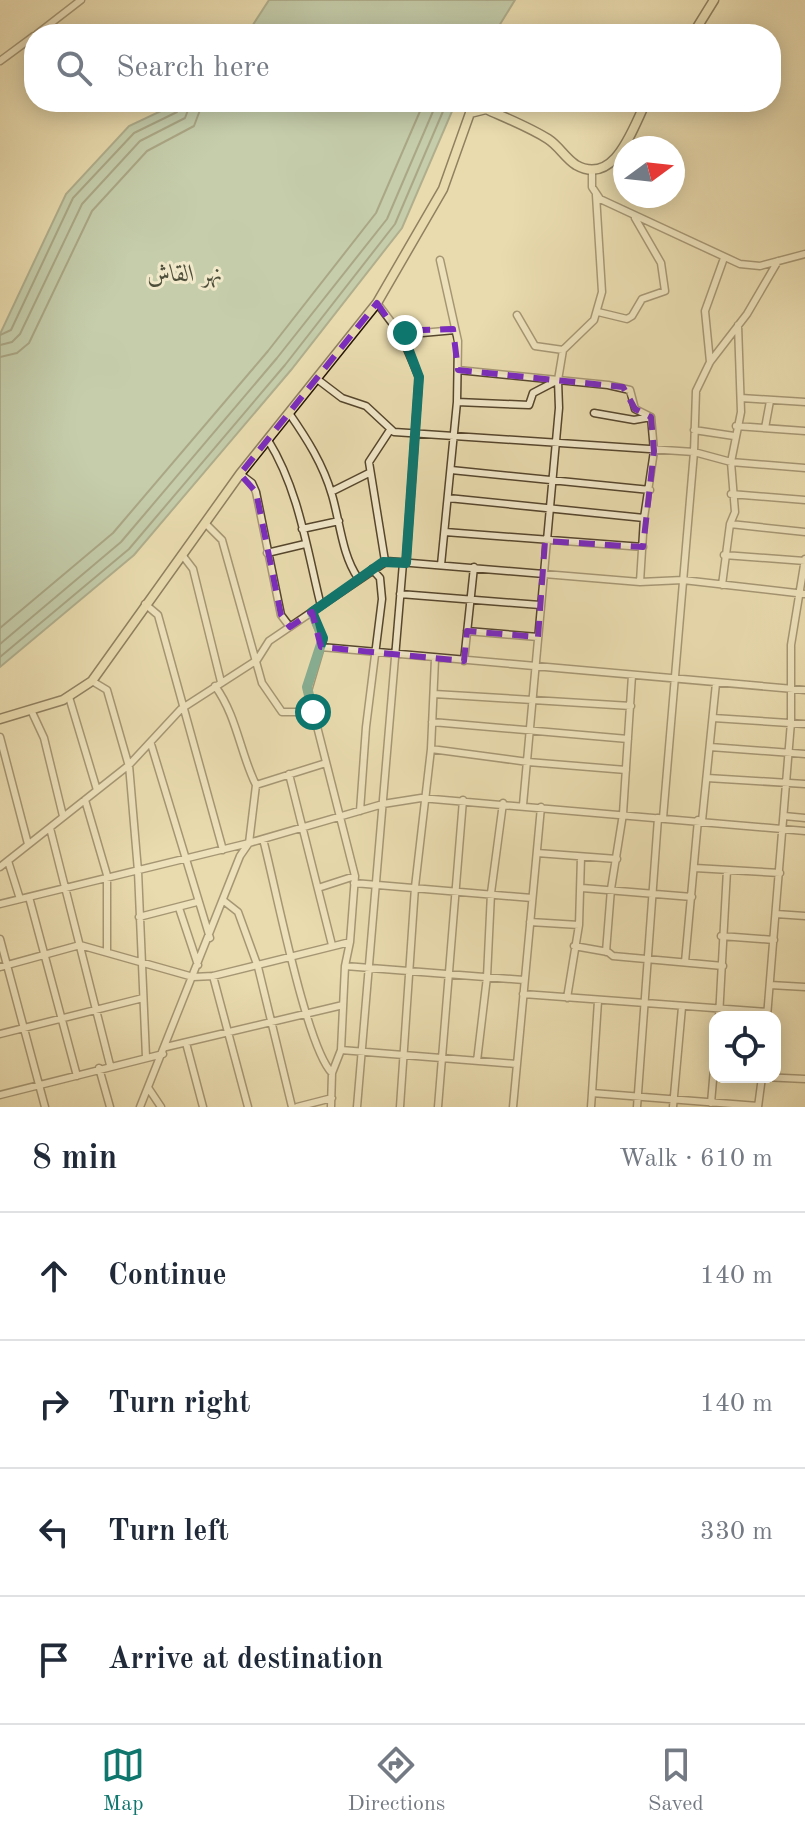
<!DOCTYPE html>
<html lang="en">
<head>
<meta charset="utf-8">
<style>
  :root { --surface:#fff; --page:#f6f6f7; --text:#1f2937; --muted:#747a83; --line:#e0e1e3; --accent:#0f766e }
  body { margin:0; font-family:"Old Standard TT",Amiri,serif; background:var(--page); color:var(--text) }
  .controls { position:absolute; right:24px; bottom:24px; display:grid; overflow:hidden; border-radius:16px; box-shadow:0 4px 20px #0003 }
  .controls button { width:72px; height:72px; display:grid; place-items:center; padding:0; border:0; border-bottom:2px solid var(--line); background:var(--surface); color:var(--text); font:40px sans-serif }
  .compass { position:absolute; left:613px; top:136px; width:72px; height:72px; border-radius:50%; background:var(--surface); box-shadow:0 4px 20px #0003; rotate:75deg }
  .stop { position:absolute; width:24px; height:24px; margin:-18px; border:6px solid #0f766e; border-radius:50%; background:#fff }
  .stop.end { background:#0f766e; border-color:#fff; box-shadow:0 2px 8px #0008 }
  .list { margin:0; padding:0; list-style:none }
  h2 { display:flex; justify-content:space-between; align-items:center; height:104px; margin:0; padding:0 32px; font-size:34px }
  h2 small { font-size:26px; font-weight:400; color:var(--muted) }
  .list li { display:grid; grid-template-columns:52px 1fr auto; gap:24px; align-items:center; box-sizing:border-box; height:128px; padding:0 32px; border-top:2px solid var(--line) }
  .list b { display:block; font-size:30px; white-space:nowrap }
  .list em { font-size:26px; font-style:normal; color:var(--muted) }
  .icon { flex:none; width:44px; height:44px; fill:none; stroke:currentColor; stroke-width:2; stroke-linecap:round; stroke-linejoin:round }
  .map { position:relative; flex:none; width:805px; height:1107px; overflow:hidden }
  .search { position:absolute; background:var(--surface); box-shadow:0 4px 20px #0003; left:24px; right:24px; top:24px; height:88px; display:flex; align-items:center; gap:20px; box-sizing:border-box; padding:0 28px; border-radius:32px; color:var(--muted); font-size:30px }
  .sheet { height:616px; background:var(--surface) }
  nav { display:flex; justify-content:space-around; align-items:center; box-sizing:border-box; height:112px; border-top:2px solid var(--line); background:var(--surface); font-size:22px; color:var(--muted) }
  nav a { display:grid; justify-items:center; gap:4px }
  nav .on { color:var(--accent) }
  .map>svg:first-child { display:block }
  .water { fill:#99bca6; stroke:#6b7964; stroke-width:2 }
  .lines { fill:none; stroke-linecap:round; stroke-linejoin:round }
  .shore { stroke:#5f6854; stroke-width:2 }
  .minor-casing { stroke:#56462d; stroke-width:9 }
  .major-casing { stroke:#251402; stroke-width:11 }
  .minor { stroke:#f1e8ca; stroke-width:6 }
  .major { stroke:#e9dbae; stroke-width:8 }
  .route { stroke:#0f766e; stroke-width:10 }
  .marked { fill:none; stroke:#7b2cbf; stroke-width:6; stroke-dasharray:16 10; stroke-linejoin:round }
  .labels { text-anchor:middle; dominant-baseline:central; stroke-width:6; stroke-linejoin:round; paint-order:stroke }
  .water-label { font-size:24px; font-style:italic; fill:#4e4f3b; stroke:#f1e8ca }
</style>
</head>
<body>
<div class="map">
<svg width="805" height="1107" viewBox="0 0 805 1107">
  <rect width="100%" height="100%" fill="#e9dbae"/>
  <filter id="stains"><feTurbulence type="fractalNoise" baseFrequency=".0025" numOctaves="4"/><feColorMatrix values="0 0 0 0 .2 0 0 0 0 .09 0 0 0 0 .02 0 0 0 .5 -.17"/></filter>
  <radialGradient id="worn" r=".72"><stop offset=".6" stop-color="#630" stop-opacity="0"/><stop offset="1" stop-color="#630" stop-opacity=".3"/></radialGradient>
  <path class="water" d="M269 0H515L494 34H247Z
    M180 102H456L402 228 291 370 134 555 0 667V334L66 194 129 126Z"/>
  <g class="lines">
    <path class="shore" d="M0 335 11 330 73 198 134 133 177 112 181 102
      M0 345 12 342 20 334 82 204 140 141 185 118 191 102
      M0 357 17 353 29 343 92 211 147 151 194 126 203 102
      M0 628 113 533 268 351 376 213 424 102
      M0 644 121 542 277 358 387 219 437 102
      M0 657 129 549 285 365 395 224 447 102"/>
    <g class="minor-casing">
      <path id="minor" d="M37 34 81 0
        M0 61 34 36
        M592 169V187L600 199 740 264 760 266 805 254
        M440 260 458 341 457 402 441 565
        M377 303 401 335 419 377 406 563
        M598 312 627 319 632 316 642 299 665 291 661 263 635 218
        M517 315 535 346 563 350
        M400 331 411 334 455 330
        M710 362 705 311 724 258
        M458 370 608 385 630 390 635 409 651 417 654 451 644 518 640 582
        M317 379 342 398 366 406 394 432 694 452 731 462 805 468
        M741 398 805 402
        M457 402 529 405 533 393 558 380
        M289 413C307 439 323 464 332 495 340 522 342 555 358 578
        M594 413 634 420 651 417
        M736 426 805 431
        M765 428 770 401
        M694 430 734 436
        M268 440C299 490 307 550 321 606
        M451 470 650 490
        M240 474 252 483 256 492 281 615 290 627
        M331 492 369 473
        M731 494 805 500
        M448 498 644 518
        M205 523 222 540 262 683 282 712H313
        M730 524 805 532
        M302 529 339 521
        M445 532 643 547
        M267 553 305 544
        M724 555 805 561
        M183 556 193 569 221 682
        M385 561 369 462 390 430
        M722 585 730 524 735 512 731 462 741 412 738 325
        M400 594 540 605
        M145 604 158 615 223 850
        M312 612 323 640 308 691 355 876 350 942 345 966 341 1050 332 1073 331 1107
        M467 631 538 637
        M321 647 805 690
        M464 661 474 567
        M92 681 107 690 128 763
        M215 686C237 716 240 753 256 785
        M434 694 631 706
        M69 697 97 790
        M31 710 44 738 63 816
        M713 718 805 724
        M432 722 628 739
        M0 737 28 844
        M151 744 210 938
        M710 747 805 754
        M431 749 528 762 626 770
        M129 765 138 871 146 1057
        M289 774 332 945
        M707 778 805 784
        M85 800 107 875V952
        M523 805 559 408 558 380 563 350 594 320 602 292 596 195
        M360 811 366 727 382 599 380 578 372 569
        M784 816 805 818
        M663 818 694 452 696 391 710 362 747 314 778 261
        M702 821 716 683
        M50 828 110 1065
        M263 839C275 884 306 1047 332 1073
        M537 853 617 859
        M8 861 20 899
        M0 867 129 765 181 709 257 660 269 641 387 561 640 582 683 580 805 594
        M695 868 780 873
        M354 883 532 898
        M318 888 355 876
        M582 888 692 897
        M29 897 77 1076
        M224 901 238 912 258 967 292 1107
        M0 904 249 843 256 785 326 763
        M179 908 198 965
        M776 914 805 916
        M139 917 197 902
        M530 922 579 925
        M721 936 774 940
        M0 939 45 1107
        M574 946 608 952 613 956 723 966
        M606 952 611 889 623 814 632 675
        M685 962 698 820
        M345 966 524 980
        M0 967 80 945 193 977 213 976 350 942
        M213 976 248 1107
        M770 985 805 987
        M523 994 767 1012
        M567 998 579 925 581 857
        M719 1017 727 870
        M767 1017 791 722V645L805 559
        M0 1034 143 998
        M186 1043 203 1107
        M166 1047 343 1005
        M341 1050 516 1064
        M477 1061 487 977 491 893 503 803
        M99 1068 110 1107
        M763 1077 805 1079
        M149 1089 161 1107
        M592 1093 598 1001
        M0 1095 163 1054
        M711 1103 715 1057
        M140 1107 240 856 249 843 383 804 421 798 805 831
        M297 1107 332 1098
        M357 1107 403 563
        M400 1107 415 887 431 749 435 659
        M438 1107 463 800
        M513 1107 541 807
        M591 1107 592 1093 758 1106
        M637 1107 658 818
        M673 1107 682 1007
        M758 1107 762 1077"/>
    </g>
    <g class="major-casing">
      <path id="major" d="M693 34 714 0
        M0 719 63 700 92 681 240 474 377 303 443 189 470 113 486 109C506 118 529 127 548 139 559 146 565 158 576 165 615 187 633 127 646 102"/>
    </g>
    <use href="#minor" class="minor"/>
    <use href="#major" class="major"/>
  </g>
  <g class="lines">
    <path class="route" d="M313 712 307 687 323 638 312 612 383 562 406 563 419 377 408 348 396 331 405 333"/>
  </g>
  <path d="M0 0H805V1107H0ZM377 303 396 331 453 329 458 370 623 387 635 409 651 417 654 451 643 547 545 541 538 637 467 631 464 661 321 647 312 612 290 627 281 615 256 492 240 474Z" fill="#e9dbae" fill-opacity=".55" fill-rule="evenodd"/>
  <path class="marked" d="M377 303 396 331 453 329 458 370 623 387 635 409 651 417 654 451 643 547 545 541 538 637 467 631 464 661 321 647 312 612 290 627 281 615 256 492 240 474Z"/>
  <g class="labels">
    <g class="water-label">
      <text x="185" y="275">نهر القاش</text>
    </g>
  </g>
  <rect width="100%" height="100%" filter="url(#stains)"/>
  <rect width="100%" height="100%" fill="url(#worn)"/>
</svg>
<div class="controls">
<button><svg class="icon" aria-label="locate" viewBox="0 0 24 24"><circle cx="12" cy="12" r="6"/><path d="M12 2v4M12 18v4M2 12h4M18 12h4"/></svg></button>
</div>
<svg class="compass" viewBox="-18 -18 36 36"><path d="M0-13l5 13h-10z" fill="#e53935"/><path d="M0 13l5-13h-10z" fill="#747a83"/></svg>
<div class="stop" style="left:313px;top:712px"></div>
<div class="stop end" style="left:405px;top:333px"></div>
<div class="search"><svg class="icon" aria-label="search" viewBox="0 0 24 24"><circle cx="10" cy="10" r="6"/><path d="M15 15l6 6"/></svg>Search here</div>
</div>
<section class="sheet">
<h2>8 min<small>Walk · 610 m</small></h2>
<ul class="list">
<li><svg class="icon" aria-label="ahead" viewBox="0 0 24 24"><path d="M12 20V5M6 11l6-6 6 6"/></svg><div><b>Continue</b></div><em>140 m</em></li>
<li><svg class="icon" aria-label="right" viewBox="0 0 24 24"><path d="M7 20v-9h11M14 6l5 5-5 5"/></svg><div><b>Turn right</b></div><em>140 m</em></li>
<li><svg class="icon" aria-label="left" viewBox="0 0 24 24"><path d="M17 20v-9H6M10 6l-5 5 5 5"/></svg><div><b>Turn left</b></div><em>330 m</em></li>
<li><svg class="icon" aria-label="arrive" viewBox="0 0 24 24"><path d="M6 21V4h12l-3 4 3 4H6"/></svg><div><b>Arrive at destination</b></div></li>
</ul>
</section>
<nav>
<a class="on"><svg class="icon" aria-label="map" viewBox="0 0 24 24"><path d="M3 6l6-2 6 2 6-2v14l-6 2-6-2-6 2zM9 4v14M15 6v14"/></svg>Map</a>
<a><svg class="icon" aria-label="directions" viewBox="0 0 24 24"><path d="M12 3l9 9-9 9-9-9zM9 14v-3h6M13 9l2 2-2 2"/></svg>Directions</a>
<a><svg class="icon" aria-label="saved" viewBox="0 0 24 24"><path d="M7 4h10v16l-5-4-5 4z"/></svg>Saved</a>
</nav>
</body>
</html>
